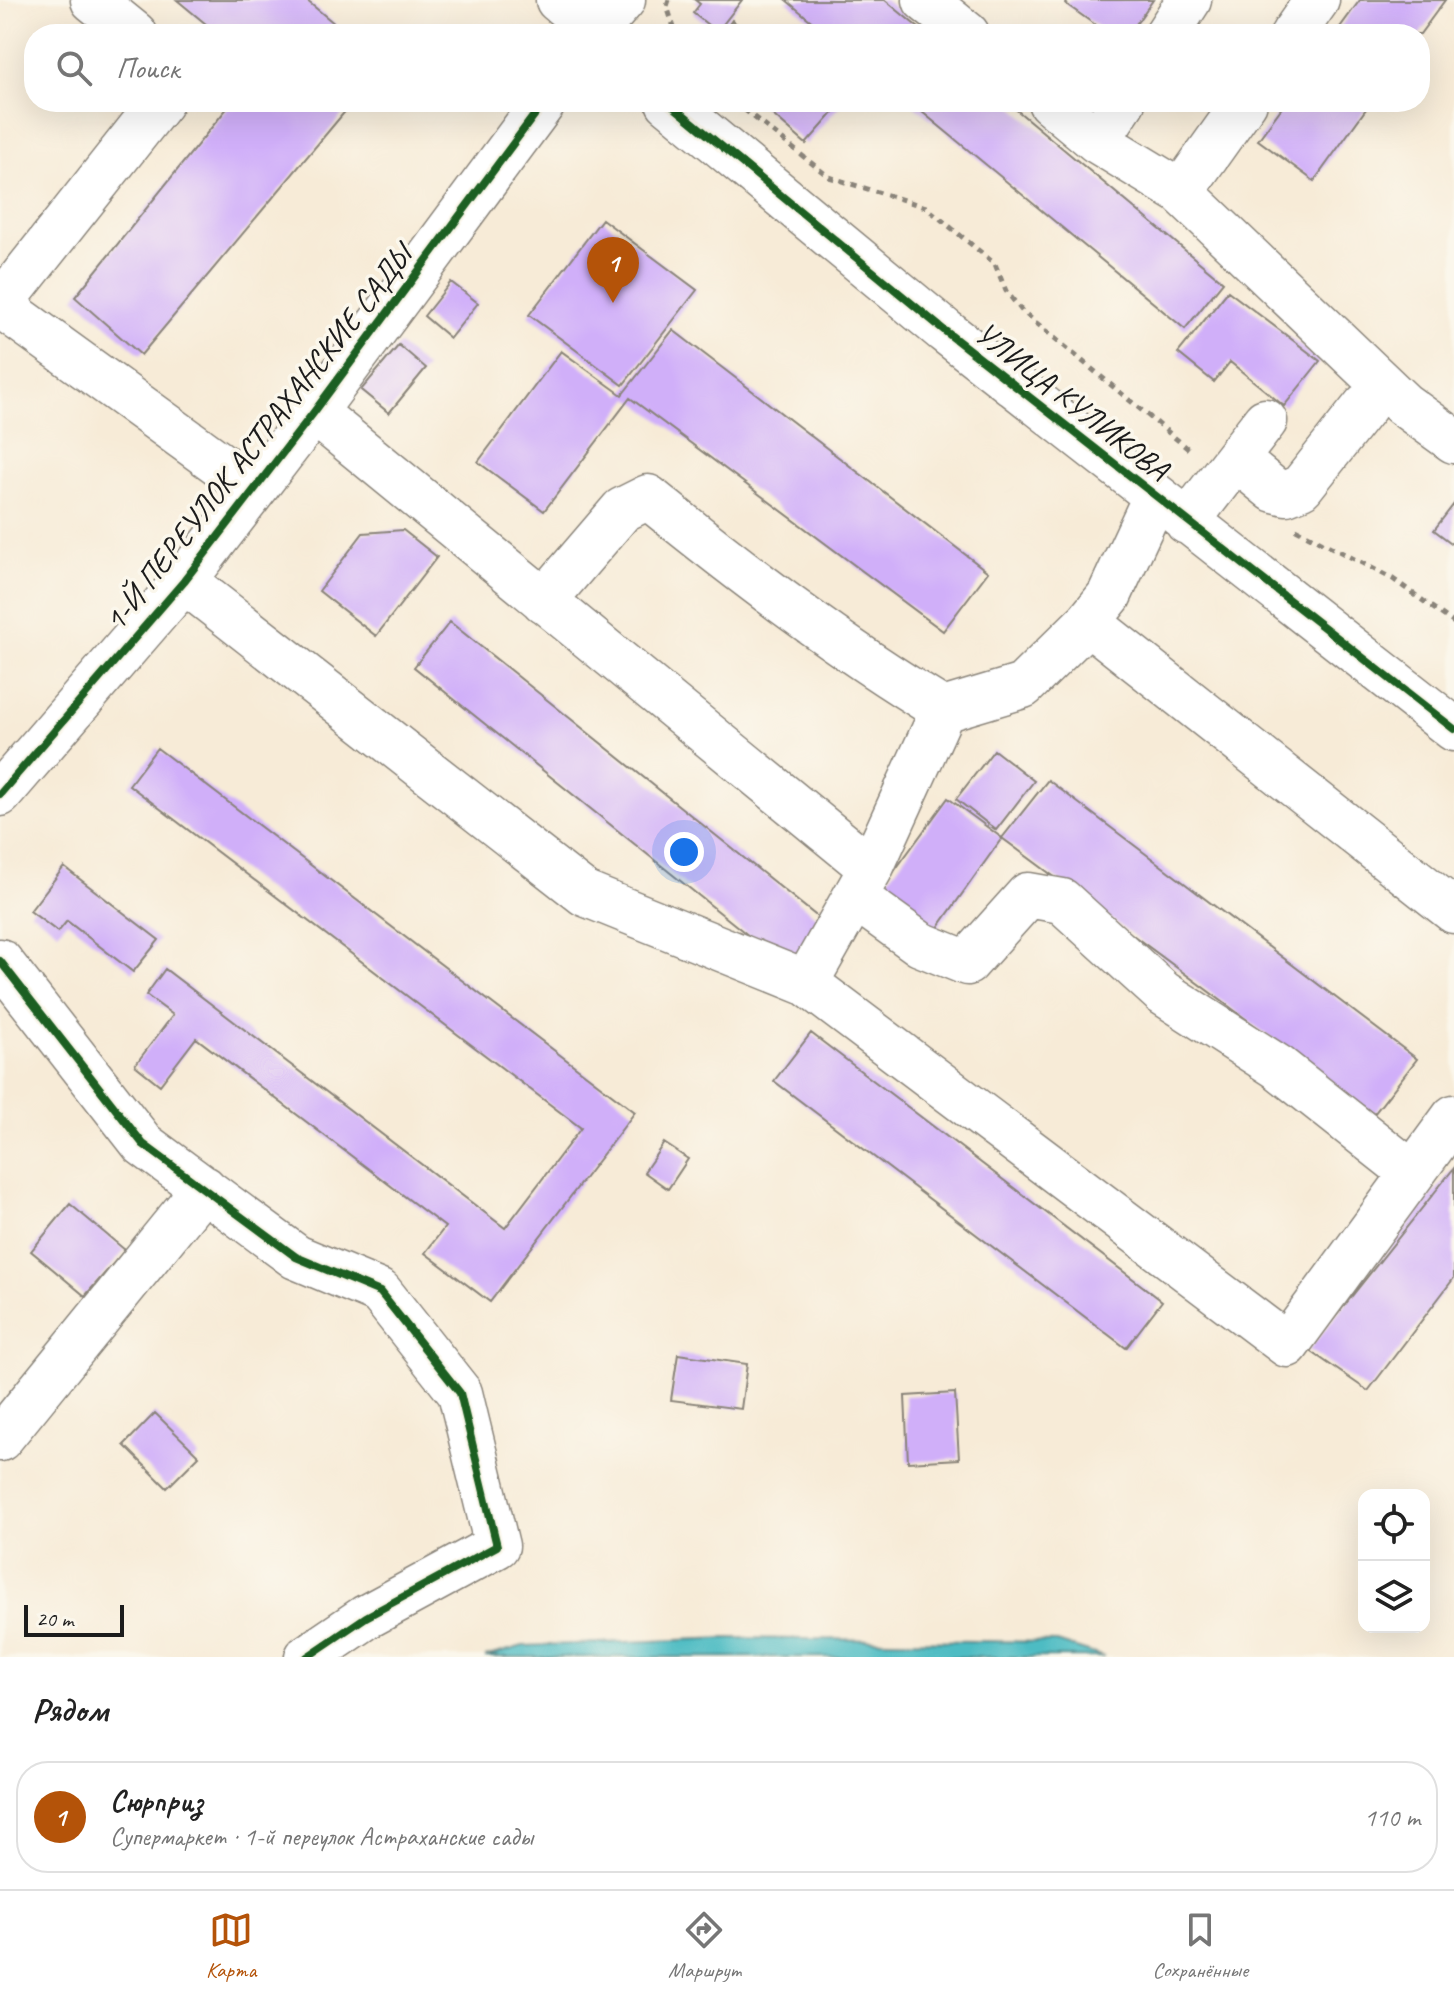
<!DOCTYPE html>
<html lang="ru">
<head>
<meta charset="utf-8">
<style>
  :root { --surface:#fff; --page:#f6f6f6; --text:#222; --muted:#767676; --line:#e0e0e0; --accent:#b45309 }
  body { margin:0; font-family:Caveat,sans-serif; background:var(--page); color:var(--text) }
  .controls { position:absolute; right:24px; bottom:24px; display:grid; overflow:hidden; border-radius:16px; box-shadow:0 8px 32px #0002 }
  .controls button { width:72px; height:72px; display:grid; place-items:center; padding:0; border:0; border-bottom:2px solid var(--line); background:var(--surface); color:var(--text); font:40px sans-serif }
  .scale { position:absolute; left:24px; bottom:20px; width:100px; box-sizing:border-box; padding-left:8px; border:4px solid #1c1c1c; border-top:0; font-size:22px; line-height:28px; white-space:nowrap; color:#1c1c1c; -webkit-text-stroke:6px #fbf7ec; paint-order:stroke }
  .you { position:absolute; left:684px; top:852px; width:28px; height:28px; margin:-20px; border:6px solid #fff; border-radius:50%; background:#1a73e8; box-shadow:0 0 0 12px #1a73e833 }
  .badge { display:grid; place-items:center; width:52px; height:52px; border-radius:50%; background:var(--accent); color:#fff; font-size:26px; font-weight:700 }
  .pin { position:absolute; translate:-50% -66px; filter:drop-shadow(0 2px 4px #0008) }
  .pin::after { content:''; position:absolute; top:42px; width:28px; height:24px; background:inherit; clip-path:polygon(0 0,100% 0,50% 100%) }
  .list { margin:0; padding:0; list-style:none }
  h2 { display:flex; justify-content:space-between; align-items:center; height:104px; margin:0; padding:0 32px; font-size:34px }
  h2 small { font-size:26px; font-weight:400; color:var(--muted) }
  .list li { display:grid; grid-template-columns:52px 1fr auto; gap:24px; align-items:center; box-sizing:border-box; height:112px; margin:0 16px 16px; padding:0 16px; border:2px solid var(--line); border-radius:32px }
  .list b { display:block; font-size:30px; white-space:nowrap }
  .list p { margin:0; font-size:26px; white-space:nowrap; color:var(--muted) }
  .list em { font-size:26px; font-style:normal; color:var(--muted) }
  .icon { flex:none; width:44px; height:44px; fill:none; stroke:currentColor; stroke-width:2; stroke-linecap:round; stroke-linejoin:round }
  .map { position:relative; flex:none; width:1454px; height:1657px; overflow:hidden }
  .search { position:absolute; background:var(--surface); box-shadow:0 8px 32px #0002; left:24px; right:24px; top:24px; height:88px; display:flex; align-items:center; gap:20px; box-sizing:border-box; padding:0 28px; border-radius:32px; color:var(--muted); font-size:30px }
  .sheet { height:232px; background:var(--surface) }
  nav { display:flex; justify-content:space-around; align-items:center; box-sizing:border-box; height:112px; border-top:2px solid var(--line); background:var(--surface); font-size:22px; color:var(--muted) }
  nav a { display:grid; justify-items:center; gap:4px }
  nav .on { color:var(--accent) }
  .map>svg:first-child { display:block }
  .water { fill:#4dbcc3; stroke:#346c70; stroke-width:2 }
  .building { fill:#d0aff9 }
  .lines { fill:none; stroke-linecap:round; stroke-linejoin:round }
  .minor-casing { stroke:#8a847a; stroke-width:47 }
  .path { stroke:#8a847a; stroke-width:5; stroke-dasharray:6 6; stroke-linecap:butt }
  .minor { stroke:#fff; stroke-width:44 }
  .cycleway-casing { stroke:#fbf7ec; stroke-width:13 }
  .cycleway { stroke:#1b5e20; stroke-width:8 }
  .labels { text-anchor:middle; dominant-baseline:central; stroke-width:7; stroke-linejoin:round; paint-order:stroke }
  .street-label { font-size:32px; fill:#1c1c1c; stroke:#fbf7ec }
</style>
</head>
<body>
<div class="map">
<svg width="1454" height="1657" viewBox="0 0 1454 1657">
  <rect width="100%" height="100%" fill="#fbf7ec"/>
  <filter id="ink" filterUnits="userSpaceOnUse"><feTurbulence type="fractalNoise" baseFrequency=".0125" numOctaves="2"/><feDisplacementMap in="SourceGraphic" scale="16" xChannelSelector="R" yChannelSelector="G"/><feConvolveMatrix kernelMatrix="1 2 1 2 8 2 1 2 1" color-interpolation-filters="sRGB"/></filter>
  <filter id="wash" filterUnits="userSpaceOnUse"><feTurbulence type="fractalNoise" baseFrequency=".006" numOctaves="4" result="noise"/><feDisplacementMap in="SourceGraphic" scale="32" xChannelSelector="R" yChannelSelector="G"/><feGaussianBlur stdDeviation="1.8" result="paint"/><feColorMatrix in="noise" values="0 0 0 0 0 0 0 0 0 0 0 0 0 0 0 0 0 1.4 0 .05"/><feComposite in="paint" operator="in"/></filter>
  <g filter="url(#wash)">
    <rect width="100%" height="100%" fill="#f7ebd7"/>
    <path class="water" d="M729 1638 1057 1642 1104 1657H485L523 1646Z"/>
    <g id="blocks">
      <path class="building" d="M177 0H306L347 34H218Z
        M695 0H742L717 32 693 13 700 4Z
        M786 0H885L926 34H827Z
        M1069 0H1153L1129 34H1108L1066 4Z
        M1360 0H1445L1420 34H1335Z
        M732 20 745 31 742 34H722Z
        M232 102H353L141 355 75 297Z
        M758 102H843L806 144Z
        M910 102H1007L1223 282 1185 329Z
        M1286 102H1371L1314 181 1258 140Z
        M602 219 697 290 623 385 529 315Z
        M451 282 478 303 450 338 424 316Z
        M1228 291 1320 361 1284 406 1230 362 1214 382 1178 353Z
        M673 330 988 572 943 631 630 398 544 511 478 462 561 351 622 395Z
        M399 345 426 368 389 413 361 390Z
        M1454 504V545L1434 530Z
        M403 530 437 557 376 636 319 591 363 533Z
        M450 622 825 923 789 968 414 667Z
        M157 748 635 1112 490 1302 425 1253 445 1227 196 1038 160 1085 135 1065 173 1015 146 995 165 969 505 1228 581 1128 129 785Z
        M994 750 1034 781 996 830 956 799Z
        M1048 780 1417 1059 1374 1114 1002 838Z
        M948 798 1002 838 932 936 876 896Z
        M64 867 159 940 133 972 67 921 58 932 30 911Z
        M811 1033 1162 1301 1126 1348 774 1081Z
        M664 1143 688 1159 668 1189 644 1172Z
        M1454 1168V1278L1368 1391 1309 1350Z
        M70 1204 125 1250 85 1296 31 1251Z
        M678 1354 747 1364 741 1409 671 1400Z
        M955 1393 959 1459 908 1462 905 1396Z
        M155 1413 199 1456 167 1488 124 1445Z"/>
    </g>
  </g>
  <g filter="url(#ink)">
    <use href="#blocks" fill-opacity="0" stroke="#8a847a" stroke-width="2"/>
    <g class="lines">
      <g class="minor-casing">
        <path id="minor" d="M93 0 135 34
          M558 0 599 34
          M925 0 967 34
          M593 34 623 0
          M1167 34 1189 0
          M1293 34 1317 0
          M161 102 0 305 254 489
          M668 102 945 331 1454 729
          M1050 102 1097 141 1181 192 1403 404 1454 441
          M1097 141 1123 102
          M1181 192 1245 102
          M314 412 871 868 806 983 1287 1345 1454 1117
          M1236 459 1274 490 1286 493 1301 487 1366 405
          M1187 522 1265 421
          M184 581 585 894 806 983
          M544 601 622 510 648 497C743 574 839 647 943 710L1023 686 1088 622 1109 596 1155 497
          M1088 622 1454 911
          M0 794 184 581 314 412 544 102
          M871 868 943 710
          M855 897 920 944 967 963 1028 895 1062 901 1163 993 1278 1067 1412 1173
          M0 961 143 1144 296 1257 380 1292 460 1393 497 1546 366 1617 307 1657
          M0 1439 204 1188"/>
      </g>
      <path class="path" d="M669 0 667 6 676 34
        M735 102 829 177 926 207 995 264 1006 291 1022 311 1192 452
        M1296 529 1393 579 1454 623"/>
      <use href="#minor" class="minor"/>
      <g class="cycleway-casing">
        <path id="cycleway" d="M668 102 945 331 1454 729
          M0 794 184 581 314 412 544 102
          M0 961 143 1144 296 1257 380 1292 460 1393 497 1546 366 1617 307 1657"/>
      </g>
      <use href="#cycleway" class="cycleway"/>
    </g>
  </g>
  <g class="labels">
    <g class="street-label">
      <text transform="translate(1072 401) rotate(38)">УЛИЦА КУЛИКОВА</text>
      <text transform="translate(258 438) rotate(-52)">1-Й ПЕРЕУЛОК АСТРАХАНСКИЕ САДЫ</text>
    </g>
  </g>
</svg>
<div class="controls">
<button><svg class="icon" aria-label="locate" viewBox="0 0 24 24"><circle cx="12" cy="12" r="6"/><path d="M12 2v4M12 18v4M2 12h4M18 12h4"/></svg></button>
<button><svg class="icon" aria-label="layers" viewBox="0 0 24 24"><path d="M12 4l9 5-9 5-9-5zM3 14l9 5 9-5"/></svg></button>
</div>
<div class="scale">20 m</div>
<div class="you"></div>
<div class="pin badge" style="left:613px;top:303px">1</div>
<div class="search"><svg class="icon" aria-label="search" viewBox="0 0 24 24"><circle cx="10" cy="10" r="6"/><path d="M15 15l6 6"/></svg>Поиск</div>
</div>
<section class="sheet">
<h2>Рядом<small></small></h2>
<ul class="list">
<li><span class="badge">1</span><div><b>Сюрприз</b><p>Супермаркет · 1-й переулок Астраханские сады</p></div><em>110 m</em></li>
</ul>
</section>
<nav>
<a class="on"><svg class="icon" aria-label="map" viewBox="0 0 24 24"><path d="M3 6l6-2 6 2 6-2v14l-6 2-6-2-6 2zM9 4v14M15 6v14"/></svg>Карта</a>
<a><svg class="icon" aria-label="directions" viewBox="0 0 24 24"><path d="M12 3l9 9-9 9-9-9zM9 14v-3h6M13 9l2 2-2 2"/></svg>Маршрут</a>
<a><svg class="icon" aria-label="saved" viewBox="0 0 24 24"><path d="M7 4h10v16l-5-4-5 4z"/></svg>Сохранённые</a>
</nav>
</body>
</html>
